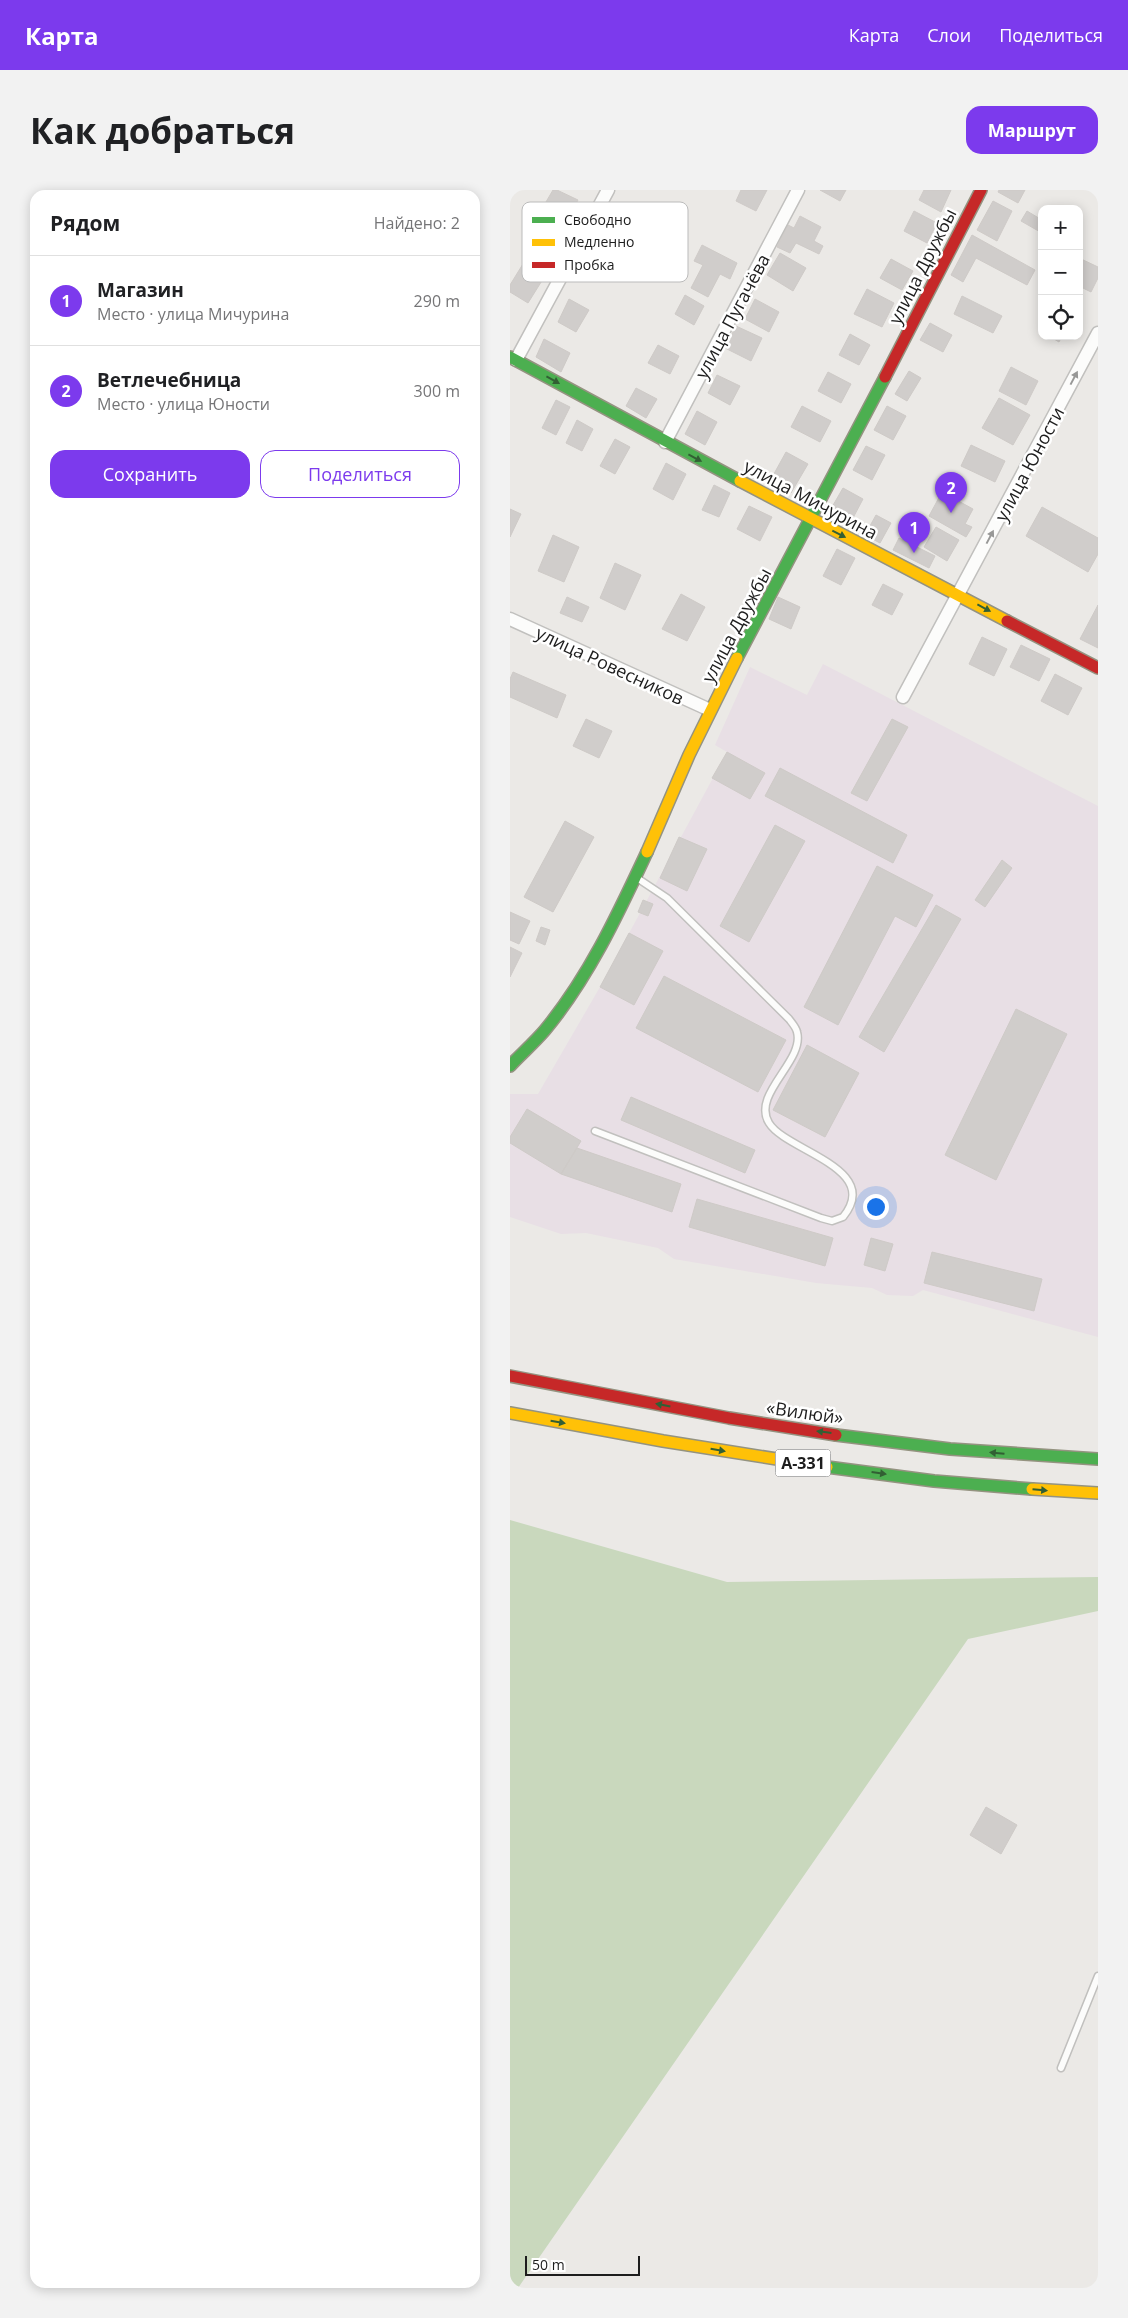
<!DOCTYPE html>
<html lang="ru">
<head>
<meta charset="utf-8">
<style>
  :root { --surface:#fff; --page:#f2f2f2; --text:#202124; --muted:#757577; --line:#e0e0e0; --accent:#7c3aed }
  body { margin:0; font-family:"Open Sans",sans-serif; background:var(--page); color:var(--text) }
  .controls { position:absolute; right:15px; top:15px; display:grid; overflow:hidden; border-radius:10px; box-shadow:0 2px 12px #0003 }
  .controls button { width:45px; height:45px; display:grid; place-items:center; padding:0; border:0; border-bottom:1px solid var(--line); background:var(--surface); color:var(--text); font:25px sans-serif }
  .scale { position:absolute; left:15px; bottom:12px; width:115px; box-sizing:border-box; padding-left:5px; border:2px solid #1d1d1d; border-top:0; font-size:14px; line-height:18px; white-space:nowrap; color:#1d1d1d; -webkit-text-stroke:4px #fff; paint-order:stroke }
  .you { position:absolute; left:365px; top:1016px; width:18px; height:18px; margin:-12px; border:4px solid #fff; border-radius:50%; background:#1a73e8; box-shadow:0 0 0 8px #1a73e833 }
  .badge { display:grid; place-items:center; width:32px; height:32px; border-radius:50%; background:var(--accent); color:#fff; font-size:16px; font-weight:700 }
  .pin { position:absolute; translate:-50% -41px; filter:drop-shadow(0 1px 2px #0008) }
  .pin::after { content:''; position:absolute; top:26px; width:18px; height:15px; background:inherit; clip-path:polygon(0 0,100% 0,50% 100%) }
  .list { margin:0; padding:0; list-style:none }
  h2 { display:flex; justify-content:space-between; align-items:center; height:65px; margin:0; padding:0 20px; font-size:21px }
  h2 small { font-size:16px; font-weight:400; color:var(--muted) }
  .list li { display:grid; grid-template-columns:32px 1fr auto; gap:15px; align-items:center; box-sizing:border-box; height:90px; padding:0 20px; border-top:1px solid var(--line) }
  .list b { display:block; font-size:19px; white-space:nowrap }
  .list p { margin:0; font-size:16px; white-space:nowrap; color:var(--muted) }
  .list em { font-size:16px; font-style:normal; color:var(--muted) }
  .actions { display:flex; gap:10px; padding:15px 20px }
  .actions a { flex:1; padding:11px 0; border:1px solid var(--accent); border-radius:15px; text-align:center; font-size:18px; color:var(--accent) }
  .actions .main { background:var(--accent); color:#fff }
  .icon { flex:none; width:28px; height:28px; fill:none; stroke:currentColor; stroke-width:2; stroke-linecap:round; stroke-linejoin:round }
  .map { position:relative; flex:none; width:588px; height:2098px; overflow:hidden; border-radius:15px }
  header { display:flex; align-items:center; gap:30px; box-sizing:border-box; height:70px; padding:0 25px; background:var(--accent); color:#fff }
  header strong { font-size:24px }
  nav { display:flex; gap:28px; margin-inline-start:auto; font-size:18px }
  .intro { display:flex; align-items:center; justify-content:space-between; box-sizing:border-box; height:120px; padding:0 30px }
  h1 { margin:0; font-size:35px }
  .button { padding:12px 22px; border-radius:15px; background:var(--accent); color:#fff; font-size:18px; font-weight:700 }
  main { display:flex; gap:30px; padding:0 30px }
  aside { flex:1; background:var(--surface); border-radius:15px; box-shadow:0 2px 12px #0003 }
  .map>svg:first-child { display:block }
  .industrial { fill:#e8dfe5 }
  .forest { fill:#c9d8bd }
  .building { fill:#d0cdcb; stroke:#cecac7 }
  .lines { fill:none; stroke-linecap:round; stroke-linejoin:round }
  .lane-casing { stroke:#c1c0be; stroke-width:9 }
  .street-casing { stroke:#c1c0be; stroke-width:15 }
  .fast-casing { stroke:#949380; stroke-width:14 }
  .slow-casing { stroke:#949380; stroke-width:14 }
  .jam-casing { stroke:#949380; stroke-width:14 }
  .lane { stroke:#fcfcfb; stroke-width:6 }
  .street { stroke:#fcfcfb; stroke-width:12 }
  .fast { stroke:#4caf50; stroke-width:11 }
  .slow { stroke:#ffc107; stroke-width:11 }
  .jam { stroke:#c62828; stroke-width:11 }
  .oneway { fill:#989897 }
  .oneway2 { fill:#325f34 }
  .labels { text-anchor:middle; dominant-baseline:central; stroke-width:5; stroke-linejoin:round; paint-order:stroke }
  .shield { fill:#fff; stroke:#616161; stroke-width:1 }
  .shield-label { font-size:16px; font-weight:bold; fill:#1d1d1d }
  .street-label { font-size:18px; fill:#1d1d1d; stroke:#fff }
  .key { fill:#fff; stroke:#bbb; stroke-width:1 }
  .key-label { font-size:14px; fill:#1d1d1d }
</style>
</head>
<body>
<header>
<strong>Карта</strong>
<nav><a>Карта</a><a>Слои</a><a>Поделиться</a></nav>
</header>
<div class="intro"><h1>Как добраться</h1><a class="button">Маршрут</a></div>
<main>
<aside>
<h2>Рядом<small>Найдено: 2</small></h2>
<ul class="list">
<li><span class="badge">1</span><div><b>Магазин</b><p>Место · улица Мичурина</p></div><em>290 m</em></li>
<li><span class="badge">2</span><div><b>Ветлечебница</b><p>Место · улица Юности</p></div><em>300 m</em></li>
</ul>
<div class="actions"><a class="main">Сохранить</a><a>Поделиться</a></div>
</aside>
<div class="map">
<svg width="588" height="2098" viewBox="0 0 588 2098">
  <rect width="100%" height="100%" fill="#ebe9e6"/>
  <path class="industrial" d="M313 474 588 616V1147L413 1100 403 1106 377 1105 362 1098 306 1093 164 1069 148 1058 76 1043 51 1044 0 1027V904H28L90 797 217 562 205 555 240 477 297 505Z"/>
  <path class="forest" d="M0 1330 217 1392 588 1387V1421L458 1449 8 2098H0Z"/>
  <path class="building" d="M43 0H47L68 10 57 30 33 17Z
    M231 0H257L246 21 226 11Z
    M310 0H336L330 11Z
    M414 0H441L431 22 409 10Z
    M489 0H515L508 13 488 2Z
    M483 11 502 21 487 51 467 40Z
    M404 21 427 33 417 53 394 41Z
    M517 21 532 30V43L511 31Z
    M290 26 311 37 304 51 313 56 309 64 286 53 280 63 267 57 278 35 284 38Z
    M462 45 525 80 517 95 466 68 453 92 441 85Z
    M192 55 227 73 220 89 210 84 198 107 181 98 193 75 184 71Z
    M270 63 296 78 283 101 257 85Z
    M569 68 588 77V88L581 102 569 96Z
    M16 69 38 81 18 113 0 102V95Z
    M381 69 403 81 392 100 370 88Z
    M357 99 384 113 372 137 344 124Z
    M175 105 194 116 184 135 165 124Z
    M452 106 492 126 483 143 444 124Z
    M59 109 79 120 66 142 48 132Z
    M245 109 269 122 259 142 235 129Z
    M420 133 442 145 433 162 410 150Z
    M226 136 252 148 241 171 215 158Z
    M340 144 360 155 349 175 329 165Z
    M539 146H552L549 152Z
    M34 149 60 163 51 182 26 167Z
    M148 155 169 166 160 184 138 173Z
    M501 177 528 191 516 215 489 201Z
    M399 181 411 188 397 211 385 204Z
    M318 182 341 194 331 213 308 201Z
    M207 185 230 196 220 215 198 203Z
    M126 198 147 209 136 228 116 216Z
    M489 208 520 225 503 255 472 238Z
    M46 210 60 217 46 245 32 238Z
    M292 216 321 231 310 252 281 237Z
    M377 216 396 226 383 250 364 240Z
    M187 221 207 232 195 255 175 244Z
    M67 230 83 239 72 261 56 253Z
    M105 249 120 257 105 284 90 276Z
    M461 255 495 271 485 292 451 276Z
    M356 256 375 265 362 290 343 280Z
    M276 262 298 274 281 303 260 291Z
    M156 273 176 284 163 310 143 299Z
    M204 295 220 303 209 327 192 320Z
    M333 298 353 309 343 328 322 317Z
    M432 302 463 319 455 334 462 337 456 347 419 326Z
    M239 316 262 327 250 351 227 339Z
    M532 317 588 348V364L578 382 516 346Z
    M0 319 11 324 0 347Z
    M366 325 381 333 370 353 355 345Z
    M426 337 449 350 437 371 414 357Z
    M43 345 69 357 54 392 28 381Z
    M389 348 425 366 419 378 383 360Z
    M327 359 345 368 331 395 313 386Z
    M105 373 131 385 115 420 90 408Z
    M373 394 393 404 382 425 362 415Z
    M171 404 195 417 177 451 152 439Z
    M57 407 79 417 72 432 50 423Z
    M268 407 290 417 281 439 259 429Z
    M588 415V458L570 449Z
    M472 447 497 459 484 486 459 474Z
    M511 455 540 469 529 491 500 477Z
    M3 482 56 505 47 528 0 507V489Z
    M545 484 572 498 558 525 531 511Z
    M76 529 102 541 89 568 63 556Z
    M382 529 398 537 357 611 341 603Z
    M217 562 255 583 240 609 202 588Z
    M270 578 397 645 383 673 255 606Z
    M55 631 84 647 43 722 14 707Z
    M265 635 295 651 239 752 210 736Z
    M169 647 197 659 177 701 150 688Z
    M492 670 502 678 475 717 465 710Z
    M367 676 423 705 406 737 385 726 328 835 294 817Z
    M133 710 143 714 138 726 128 722Z
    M426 715 451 729 374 862 349 847Z
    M0 722 20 731 9 754 0 750Z
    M31 737 40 740 35 755 26 751Z
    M119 743 153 761 124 815 90 797Z
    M0 757 12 763 0 787Z
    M154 786 276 850 248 902 126 838Z
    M506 819 557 844 486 990 435 965Z
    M297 855 349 883 315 947 263 920Z
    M121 907 245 960 235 983 111 930Z
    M17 919 71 951 51 984 0 953V947Z
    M67 958 171 994 162 1022 51 984Z
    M187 1009 323 1048 315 1076 179 1037Z
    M361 1048 383 1054 375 1081 354 1075Z
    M422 1062 532 1089 524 1121 414 1093Z
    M476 1617 507 1635 491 1664 460 1645Z"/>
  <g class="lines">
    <g class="lane-casing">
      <path id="lane" d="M85 941 311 1028 322 1031 333 1027C373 978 276 961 259 933 241 904 295 871 287 842 286 837 282 833 279 829L157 708 127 688
        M551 1878 588 1786"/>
    </g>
    <g class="street-casing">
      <path id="street" d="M6 170 98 0
        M155 252 288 0
        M0 429 200 520
        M393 507 588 143"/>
    </g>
    <g class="fast-casing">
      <path id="fast" d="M0 167 230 291
        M227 468 375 187
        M0 876C11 864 24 853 35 840 79 787 108 724 137 662
        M326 1245 440 1259 588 1269
        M317 1277 424 1291 522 1299"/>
    </g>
    <g class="slow-casing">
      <path id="slow" d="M230 291 497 431
        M137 662 179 565 227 468
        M0 1223 153 1251 317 1277
        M522 1299 588 1303"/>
    </g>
    <g class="jam-casing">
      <path id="jam" d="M375 187 471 0
        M497 431 588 478
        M0 1186 219 1228 326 1245"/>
    </g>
    <use href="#lane" class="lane"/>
    <use href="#street" class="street"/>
    <use href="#fast" class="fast"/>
    <use href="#slow" class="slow"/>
    <use href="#jam" class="jam"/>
  </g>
  <defs><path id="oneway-solid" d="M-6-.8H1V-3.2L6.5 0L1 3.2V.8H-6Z" transform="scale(1.25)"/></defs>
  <g class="oneway">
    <use href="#oneway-solid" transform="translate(564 188) rotate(-62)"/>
    <use href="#oneway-solid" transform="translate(480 347) rotate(-62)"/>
  </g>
  <g class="oneway2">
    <use href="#oneway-solid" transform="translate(43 190) rotate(29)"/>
    <use href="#oneway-solid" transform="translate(185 268) rotate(28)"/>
    <use href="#oneway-solid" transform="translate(329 344) rotate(27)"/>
    <use href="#oneway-solid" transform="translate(474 418) rotate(28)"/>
    <use href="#oneway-solid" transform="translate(153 1215) rotate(-169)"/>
    <use href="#oneway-solid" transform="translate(48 1232) rotate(10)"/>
    <use href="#oneway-solid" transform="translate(314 1242) rotate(-173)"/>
    <use href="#oneway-solid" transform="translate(208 1260) rotate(10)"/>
    <use href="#oneway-solid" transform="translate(487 1263) rotate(-175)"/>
    <use href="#oneway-solid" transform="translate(369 1283) rotate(8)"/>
    <use href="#oneway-solid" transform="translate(530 1300) rotate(5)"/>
  </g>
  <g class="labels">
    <rect class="shield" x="265.5" y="1259.5" width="55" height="27" rx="4"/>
    <g class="shield-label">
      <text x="293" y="1273">А-331</text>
    </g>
    <g class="street-label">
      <text transform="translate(412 76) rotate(-63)">улица Дружбы</text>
      <text transform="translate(222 126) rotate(-62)">улица Пугачёва</text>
      <text transform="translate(519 274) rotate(-62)">улица Юности</text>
      <text transform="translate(301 309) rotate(28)">улица Мичурина</text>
      <text transform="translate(226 435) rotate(-62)">улица Дружбы</text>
      <text transform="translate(100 475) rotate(25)">улица Ровесников</text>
      <text transform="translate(295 1222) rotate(8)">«Вилюй»</text>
    </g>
  </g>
  <rect x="12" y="12" width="166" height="80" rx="8" class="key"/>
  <rect x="22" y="27" width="23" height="6" fill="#4caf50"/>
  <rect x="22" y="49" width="23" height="7" fill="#ffc107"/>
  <rect x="22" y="72" width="23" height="6" fill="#c62828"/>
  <g class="key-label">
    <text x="54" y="35">Свободно</text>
    <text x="54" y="57">Медленно</text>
    <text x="54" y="80">Пробка</text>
  </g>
</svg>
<div class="controls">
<button>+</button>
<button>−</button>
<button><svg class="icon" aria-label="locate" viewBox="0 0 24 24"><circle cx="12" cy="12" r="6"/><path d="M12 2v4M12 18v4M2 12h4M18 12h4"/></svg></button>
</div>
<div class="scale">50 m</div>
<div class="you"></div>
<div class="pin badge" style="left:404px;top:363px">1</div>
<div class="pin badge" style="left:441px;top:323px">2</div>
</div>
</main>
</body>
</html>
